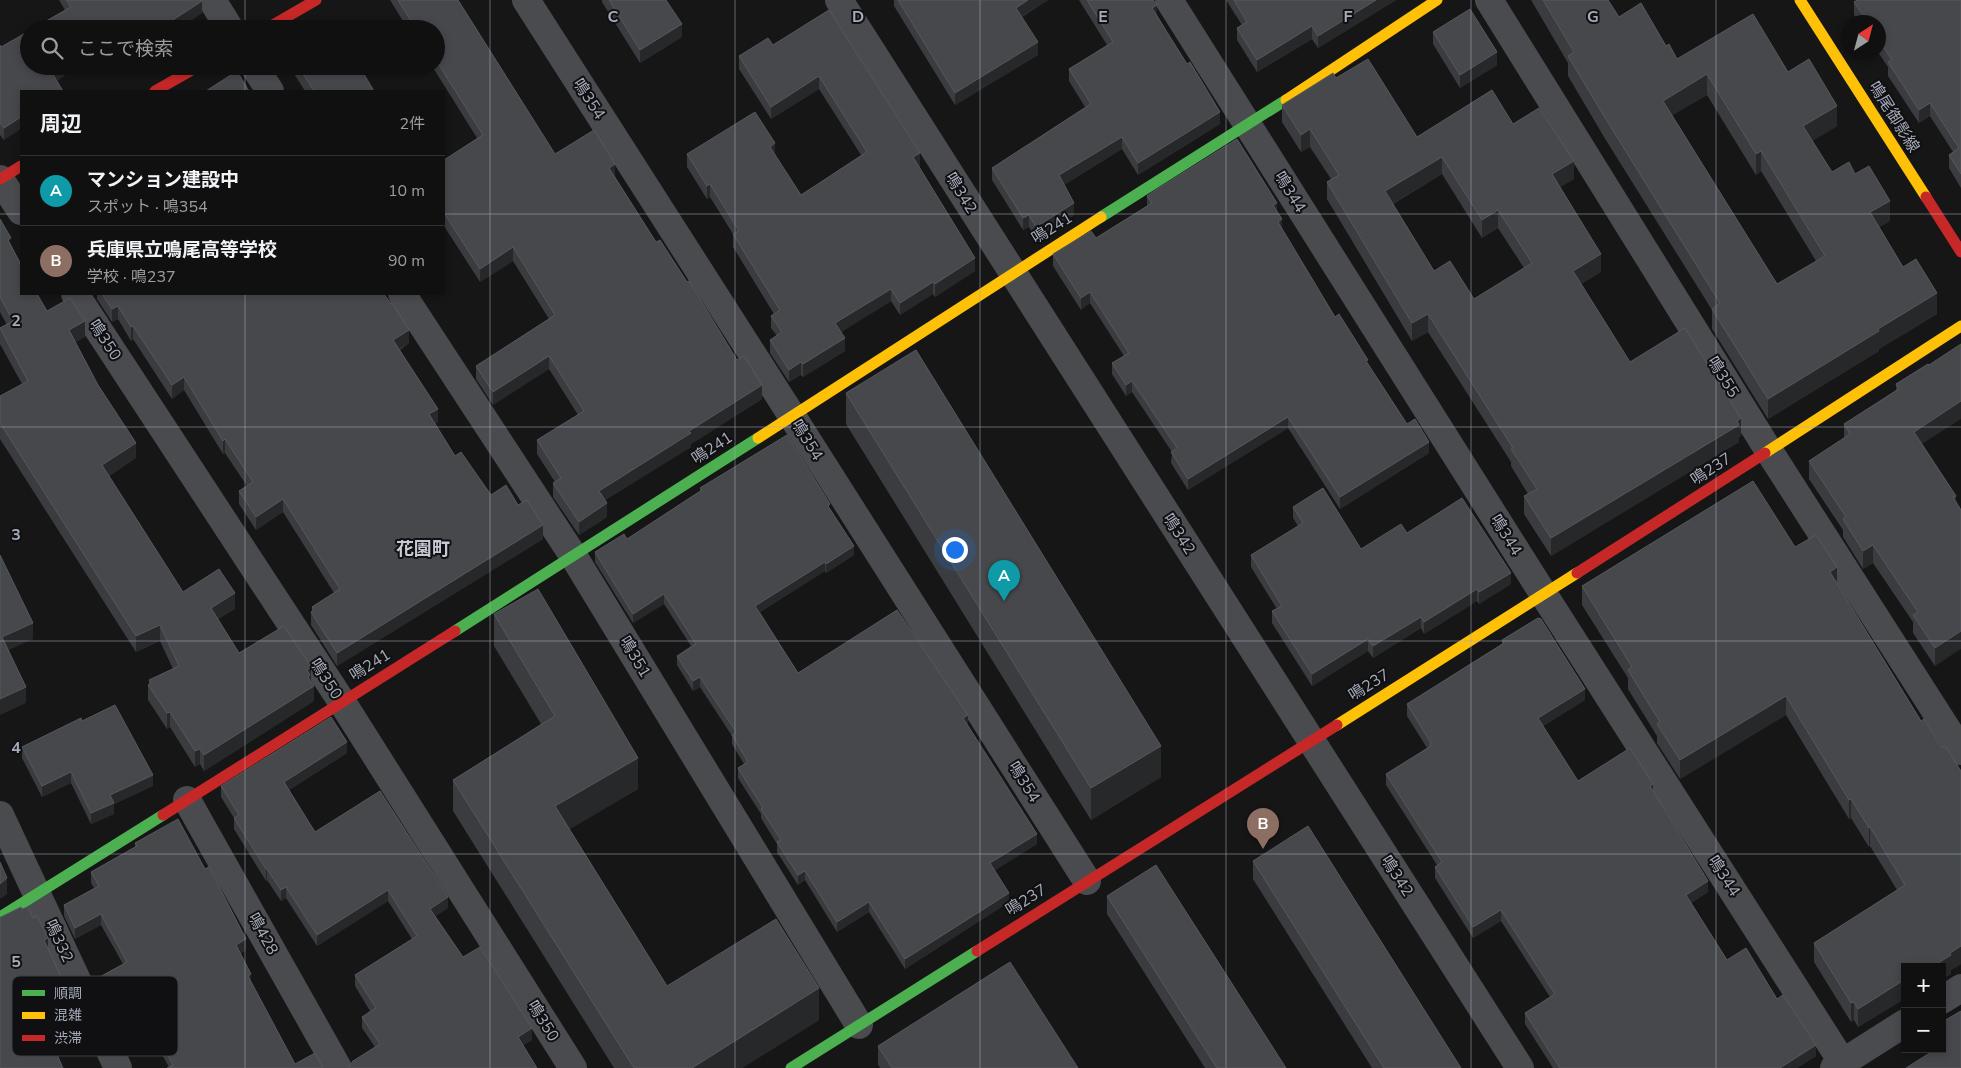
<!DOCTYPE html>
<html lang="ja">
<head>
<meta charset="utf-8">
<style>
  :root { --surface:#101010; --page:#191919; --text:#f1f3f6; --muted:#9c9d9f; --line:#303030; --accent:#737780 }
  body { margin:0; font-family:"Nunito Sans","Noto Sans JP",sans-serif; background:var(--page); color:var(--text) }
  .controls { position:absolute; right:15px; bottom:15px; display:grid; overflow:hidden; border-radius:0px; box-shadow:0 2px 8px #0003 }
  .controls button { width:45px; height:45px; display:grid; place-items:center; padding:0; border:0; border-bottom:1px solid var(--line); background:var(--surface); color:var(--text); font:25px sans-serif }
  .compass { position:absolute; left:1841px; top:15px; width:45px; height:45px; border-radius:50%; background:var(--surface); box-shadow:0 2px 8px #0003; rotate:36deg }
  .you { position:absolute; left:954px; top:549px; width:18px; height:18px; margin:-12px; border:4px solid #fff; border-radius:50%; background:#1a73e8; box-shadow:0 0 0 8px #1a73e833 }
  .badge { display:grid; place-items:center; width:32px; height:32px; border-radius:50%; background:var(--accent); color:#fff; font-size:16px; font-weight:700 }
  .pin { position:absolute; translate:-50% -41px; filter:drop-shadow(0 1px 2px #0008) }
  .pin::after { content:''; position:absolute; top:26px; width:18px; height:15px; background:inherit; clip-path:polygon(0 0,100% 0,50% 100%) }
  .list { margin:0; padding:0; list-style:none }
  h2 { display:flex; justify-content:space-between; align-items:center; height:65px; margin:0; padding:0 20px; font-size:21px }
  h2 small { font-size:16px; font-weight:400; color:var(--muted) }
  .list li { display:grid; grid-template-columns:32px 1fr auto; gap:15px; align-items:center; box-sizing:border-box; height:70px; padding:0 20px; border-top:1px solid var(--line) }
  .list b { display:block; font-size:19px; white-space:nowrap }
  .list p { margin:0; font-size:16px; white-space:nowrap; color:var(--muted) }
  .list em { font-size:16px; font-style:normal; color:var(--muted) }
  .icon { flex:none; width:28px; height:28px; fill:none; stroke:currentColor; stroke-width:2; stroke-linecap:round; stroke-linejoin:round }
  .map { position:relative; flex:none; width:1961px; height:1068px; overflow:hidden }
  .search { position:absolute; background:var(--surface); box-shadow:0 2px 8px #0003; left:20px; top:20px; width:425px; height:55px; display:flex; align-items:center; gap:12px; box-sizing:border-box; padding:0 18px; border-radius:28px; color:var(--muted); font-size:19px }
  .panel { position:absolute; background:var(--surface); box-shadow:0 2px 8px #0003; left:20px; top:90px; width:425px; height:205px; border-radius:0px }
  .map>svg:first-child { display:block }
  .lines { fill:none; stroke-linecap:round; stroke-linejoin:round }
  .street { stroke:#494b4f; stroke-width:28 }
  .fast { stroke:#4caf50; stroke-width:11 }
  .slow { stroke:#ffc107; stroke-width:11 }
  .jam { stroke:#c62828; stroke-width:11 }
  .wall { fill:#3b3c3f; fill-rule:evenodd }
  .shaded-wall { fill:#272829 }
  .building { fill:#46484c; stroke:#55585d; fill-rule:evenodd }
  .grid { fill:none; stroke:#a5abb9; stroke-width:1; stroke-opacity:0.55 }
  .labels { text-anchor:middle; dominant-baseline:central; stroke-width:4; stroke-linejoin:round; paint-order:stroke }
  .street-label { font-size:16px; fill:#a5abb9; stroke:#101012 }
  .neighbourhood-label { font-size:18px; font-weight:bold; fill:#c7cad4; stroke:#101012 }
  .key { fill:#101012; stroke:#3d3e44; stroke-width:1 }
  .key-label { font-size:14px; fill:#a5abb9 }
  .grid-label { font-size:16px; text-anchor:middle; font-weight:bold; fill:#a5abb9; stroke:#101012; stroke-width:4; stroke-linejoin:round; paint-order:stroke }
</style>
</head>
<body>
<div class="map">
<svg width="1961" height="1068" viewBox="0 0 1961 1068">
  <rect width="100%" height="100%" fill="#161616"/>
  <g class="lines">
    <path class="street" d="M212 0 230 29
      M526 0 792 416 1087 881
      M839 0 1520 1068
      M1169 0 1544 595 1846 1068
      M1489 0 1769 451 1961 751
      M254 66 270 91
      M0 179 21 211
      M75 294 342 702 573 1068
      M402 294 574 557 859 1025
      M187 800 338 1068
      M0 815 118 1068
      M1942 1000 1961 988
      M1834 1068 1905 1023"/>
    <path class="fast" d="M1101 217 1286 100
      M455 631 758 438
      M0 917 163 815
      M791 1068 977 951"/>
    <path class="slow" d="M1800 0 1926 197
      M1286 100 1437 0
      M758 438 1101 217
      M1765 453 1961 326
      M1337 725 1577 573"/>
    <path class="jam" d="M266 29 316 0
      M155 91 199 66
      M0 179 21 166
      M1926 197 1961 252
      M1577 573 1765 453
      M163 815 455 631
      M977 951 1337 725"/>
  </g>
  <path class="wall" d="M59 0H201L202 13 178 29H32L65 10Z
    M390 0H458L555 154 615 177 656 242 762 399 691 444V447L605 500 607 517 579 535 553 497V483L555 482 537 454V440L578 415 549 369 493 405 476 379V366L549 319 513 261 480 282 444 226V160L477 138 432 66H436V29H408Z
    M602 0H666L682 37 640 63 602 2Z
    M894 0H1048L1022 17 1038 55 955 105 894 6Z
    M1079 0H1153L1157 15 1220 124 1138 175 1122 149 1064 185 1074 215 1036 239 1029 227 1023 230 992 180V168L1085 107 1069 81V69L1107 45Z
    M1226 0H1396L1318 48 1312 39 1257 72 1237 40V28L1242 25Z
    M1531 0H1608L1619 17 1666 46 1677 59 1788 72 1837 126 1812 141 1832 172 1855 174 1890 221 1879 227 1903 267 1937 314 1879 349V351L1768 419 1712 329V310L1604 137 1568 76V63ZM1707 95 1756 175 1761 171 1816 261 1777 284 1672 115Z
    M1961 0V188L1949 168V155L1953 152 1930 116 1919 123 1888 76V67L1878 52V22H1859L1854 15V2Z
    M829 10 920 166H919L975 271 935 297 933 294 900 315 891 301 841 332 845 351 803 377 801 375 789 382 770 353V340L777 336 771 328V316L774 314 733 247V234L710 197 707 199 687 167V154L775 155 801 195 861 155 819 89 771 119 739 69V56L773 45Z
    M1433 32 1497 65 1460 88 1433 44Z
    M0 45 1 47 57 81 4 140 0 135Z
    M289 66H359L374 91H305Z
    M1336 78 1417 137 1513 124 1574 179 1560 187 1601 272 1581 284 1630 362 1741 436 1739 437V442L1551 556 1524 514V496L1528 494 1511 466V462L1428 332 1412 341 1327 199V182L1331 179 1310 147 1301 152 1282 122V105ZM1442 174 1482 238 1498 228 1524 268 1474 299 1434 271 1393 204Z
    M1147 196 1277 212 1282 229 1335 317 1368 364 1407 424 1429 453 1340 509 1288 428 1188 490 1171 463 1172 452 1132 392 1126 396 1112 374V363L1124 356 1090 303 1081 310 1053 266V254L1096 238 1147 206Z
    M0 219 11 245 47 311 85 337 75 342 136 458 109 476 183 592 235 609 218 619 239 653 311 680 314 701 204 771 200 764 195 767 170 727 167 729 148 700V685L149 684V680L173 669 160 641 136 652 0 439V396L22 384 0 344V328L7 325 0 312Z
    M97 294H384L409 343 400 350 438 422 435 424 455 456 491 495 518 505 543 539 337 666 311 625V612L312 611V607L334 593 283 512 256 530 239 504V491L247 486 225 453 223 454 184 390 172 399 133 339 131 341 118 319 112 322 97 299Z
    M1928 364 1922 444 1956 496 1935 666 1913 633V622L1873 563 1863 569 1843 537V530L1809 479V461L1844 438V424L1896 390V384Z
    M846 393 1161 777 1091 820 846 424Z
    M700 488 830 509 854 555 826 573 825 571 760 612 798 673 968 725 1037 844 995 870 1009 902 905 969 869 912 837 932 805 880 798 885 777 852V844L761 818V814L738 778V768L744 764 732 744V736L700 687 693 691 677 665V656L691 646 664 604 633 623 595 562V552L627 539 700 491Z
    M1293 507 1361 549 1407 533 1511 584 1479 604 1477 601 1424 634 1421 628 1373 658 1368 651 1312 686 1272 623V611L1277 609 1251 567V555L1298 526 1293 518Z
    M1795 547 1837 584 1921 721 1961 771V964L1951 970V974L1942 979V967L1903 1003 1901 1001 1858 1027 1854 1020 1851 1022 1814 962V943L1897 890 1870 846 1869 847 1851 818 1849 819 1786 715 1680 779 1657 743V736L1628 689V678L1582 605V586Z
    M494 614 638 789 569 829 667 986 819 1020 742 1068H614L453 811V780L541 724 494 646Z
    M1502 640 1585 700 1543 726 1578 781 1653 792 1708 892 1691 903 1727 960 1777 999 1816 1056 1797 1068H1553L1525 1024V1013L1550 997 1501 921 1473 938 1435 878V867L1437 865 1386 785V774L1427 748 1407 716V704L1502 644Z
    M82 721 153 786 114 804V814L91 824 71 783 42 797 22 758V747Z
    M347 753 289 790 315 832 448 908 435 916 463 957 532 1040 523 1045 375 1047 362 1028V1017L370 1011 355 986V975L412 939 388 901 317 946 286 898 281 901 267 880 266 881 234 829V818L221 797V786Z
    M135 843 246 950 240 954 251 983 295 1064 323 1068 169 1067 138 1011 120 1021 116 1014 111 1016 98 989V978L123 964 101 925 75 939 64 916V905L94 888 91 883V872L135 847Z
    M1253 861 1461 1068H1372L1253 879Z
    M1107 896 1286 1068H1205L1107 914Z
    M878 1046 1078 1068H880L878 1064Z"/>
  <path class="shaded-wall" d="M1028 0H1048L1016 20V8Z
    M1376 0H1396L1318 48V36Z
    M202 1V13L178 29H159Z
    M1157 5V17L1152 8Z
    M682 24V37L640 63V50Z
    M1312 26V39L1257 72V60Z
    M1038 42V55L955 105V93Z
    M1497 52V65L1460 88V75Z
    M61 66H78L52 85V73Z
    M1707 74V95L1663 121V101Z
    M819 76V89L771 119V107Z
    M1930 103V116L1919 123V110Z
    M1837 106V126L1803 147V126Z
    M1220 112V124L1138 175V163Z
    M21 117V129L4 140V128Z
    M1310 129V147L1301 152V135Z
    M1122 137V149L1059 188V175Z
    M775 143V155L770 147Z
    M1761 151V171L1756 175V154Z
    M920 153V166L913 170V157Z
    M1442 157V174L1385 208V191Z
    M1574 161V179L1552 192V174Z
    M615 164V177L609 168Z
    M710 184V197L707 199V186Z
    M1890 201V221L1870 233V212Z
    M1074 203V215L1036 239V227Z
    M1277 203V214L1273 205Z
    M1498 210V228L1482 238V220Z
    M1029 215V227L1023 230V218Z
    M1282 219V230L1278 222Z
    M513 247V261L480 282V269Z
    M1601 254V272L1573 289V271Z
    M975 258V271L935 297V284Z
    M933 282V294L900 315V303Z
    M891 289V301L835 336V323Z
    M1090 292V303L1081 310V298Z
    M1937 293V314L1879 349V351L1768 419V399L1878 329Z
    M118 306V319L112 322V309Z
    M1428 314V332L1412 341V323Z
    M85 321V337L69 346V330Z
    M133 326V339L131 341V327Z
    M409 330V343L393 353V340Z
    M845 338V351L803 377V364Z
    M549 356V369L493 405V392Z
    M801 362V375L789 382V370Z
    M184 377V390L172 399V385Z
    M1132 381V392L1126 396V385Z
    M762 385V399L691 444V447L599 504V491L689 431Z
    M1961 401V419L1914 449V432Z
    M438 409V422L429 428V414Z
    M1288 417V428L1188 490V479Z
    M1741 418V436L1739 437V442L1551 556V538Z
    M225 439V453L223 454V441Z
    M1429 442V453L1340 509V497Z
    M136 443V458L102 480V465Z
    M283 499V512L256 530V517Z
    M607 503V517L579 535V522Z
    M543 525V539L337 666V653Z
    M1873 545V563L1863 569V551Z
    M854 546V555L826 573V564Z
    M825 562V571L755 615V606Z
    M1837 567V586L1830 572Z
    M1511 573V584L1479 604V592Z
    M1477 589V601L1424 634V622Z
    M235 593V609L211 623V608Z
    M664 594V604L633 623V614Z
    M1421 617V628L1373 658V646Z
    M33 623V639L2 653V637Z
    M160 625V641L136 652V636Z
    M1961 631V649L1935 666V648Z
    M1368 639V651L1312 686V674Z
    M311 667V683L314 686V701L204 771V755Z
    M700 677V687L693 691V681Z
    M26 687V703L0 715V699Z
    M1585 689V700L1538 729V718Z
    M1786 696V715L1680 779V760Z
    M170 712V727L167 729V713Z
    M968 715V725L963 718Z
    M347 742V753L284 793V782Z
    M1161 746V777L1091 820V788Z
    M200 749V764L195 767V751Z
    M638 758V789L555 838V806Z
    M71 772V783L42 797V786Z
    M153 775V786L114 804V814L91 824V813L110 795Z
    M1653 784V795L1650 786Z
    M1851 799V818L1849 819V800Z
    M1870 827V846L1869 847V828Z
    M1037 834V844L990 873V863Z
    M266 869H267V880L266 881Z
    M805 871V880L798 885V875Z
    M7 878V894L0 899V884Z
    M1708 881V892L1686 906V895Z
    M286 887V898L281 901V890Z
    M388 890V901L317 946V935Z
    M1009 893V902L905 969V959Z
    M448 897V908L430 920V909Z
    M869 902V912L837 932V922Z
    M1501 910V921L1473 938V927Z
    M101 914V925L75 939V928Z
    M48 938V954L44 940Z
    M246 939V950L236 956V945Z
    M1961 946V964L1951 970V974L1942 979V967H1932L1950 953Z
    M251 974V985L248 976Z
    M1901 982V1001L1858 1027V1009Z
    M1905 983V1002L1903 1003V985Z
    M819 988V1020L742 1068H692Z
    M138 1000V1011L120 1021V1010Z
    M116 1002V1014L111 1016V1005Z
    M1854 1002V1020L1851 1022V1003Z
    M83 1013V1029L46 1046V1030Z
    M532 1028V1040L518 1049V1037Z
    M1816 1045V1056L1797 1068H1780Z"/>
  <path class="building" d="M66 0H201L202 1 159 29H32L71 7Z
    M398 0H458L555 154 594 130 615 164 609 168 656 242 660 240 687 282 689 281 737 360 744 356 762 385 689 431 691 433 599 491 607 503 579 522 553 483 561 478 537 440 584 411 549 356 493 392 476 366 555 315 513 247 480 269 444 213V160L483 135 436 60V29H416Z
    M609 0H666L682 24 640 50Z
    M898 0H1028L1016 8 1038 42 955 93Z
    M1087 0H1153L1157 5 1152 8 1187 64 1190 62 1220 112 1138 163 1122 137 1059 175 1074 203 1036 227 1029 215 1023 218 992 168 1091 104 1069 69 1113 42Z
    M1234 0H1376L1318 36 1312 26 1257 60 1237 28 1247 22Z
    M1543 0H1608L1619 17 1641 3 1666 46 1669 44 1677 59 1753 14 1788 72 1809 59 1837 106 1803 126 1832 172 1849 162 1855 174 1869 166 1890 201 1870 212 1903 267 1916 259 1937 293 1878 329 1879 331 1768 399 1712 309 1720 303 1604 116 1568 56 1574 52ZM1707 74 1756 154 1761 151 1825 256 1777 284 1663 101Z
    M1857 0H1961V174L1949 155 1959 148 1930 103 1919 110 1888 62 1892 60 1878 39V22H1868L1854 2Z
    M1470 9 1497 52 1460 75 1433 32Z
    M829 10 920 153 913 157 975 258 935 284 933 282 900 303 891 289 835 323 845 338 803 364 801 362 789 370 770 340 782 332 771 316 780 310 733 234 739 231 710 184 707 186 687 154 755 112 775 143 770 147 801 195 867 152 819 76 771 107 739 56 768 38 773 45Z
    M331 23 335 29H322Z
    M29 31V66H61L52 73 63 91H21V117L4 128 0 123V45L1 47Z
    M1368 59 1417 137 1492 90 1513 124 1539 108 1574 161 1552 174 1601 254 1573 271 1630 362 1685 328 1741 418 1737 421 1739 425 1551 538 1524 496 1537 489 1511 449 1513 448 1428 314 1412 323 1327 182 1339 175 1310 129 1301 135 1282 105 1333 73 1336 78ZM1442 157 1482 220 1498 210 1532 263 1474 299 1450 261 1434 271 1385 191Z
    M298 66H359L374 91H314Z
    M237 71 249 91H206Z
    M1237 139 1277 203 1273 205 1282 219 1278 222 1335 317 1339 314 1368 360 1366 361 1407 424 1415 419 1429 442 1340 497 1288 417 1188 479 1171 452 1177 448 1132 381 1126 385 1112 363 1129 353 1090 292 1081 298 1053 254 1091 231 1096 238 1152 203 1147 196 1154 191Z
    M0 219 11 238 8 240 21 265V294H37L47 311 70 298 85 321 69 330 98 385 136 443 102 465 183 592 219 569 235 593 211 608 239 653 284 626 311 667 307 670 310 675 308 677 314 686 204 755 200 749 195 751 170 712 167 713 148 685 151 683 149 680 179 666 160 625 136 636 0 423V396L28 381 0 328 13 321 0 297Z
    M102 294H384L391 304 392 303 409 330 393 340 438 409 429 414 455 456 461 452 491 495 506 485 518 505 527 500 543 525 337 653 311 612 314 610 312 607 340 589 283 499 256 517 239 491 253 482 225 439 223 441 184 377 172 385 133 326 131 327 118 306 112 309Z
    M1961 344V401L1914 432 1956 496 1953 497 1961 510V631L1935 648 1913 615 1918 612 1873 545 1863 551 1843 519 1846 517 1809 461 1850 434 1844 424 1899 389 1896 384 1928 364 1929 365Z
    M916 350 1161 746 1091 788 846 393Z
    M787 435 830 504 828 506 854 546 826 564 825 562 755 606 798 673 897 610 968 715 963 718 1037 834 990 863 1009 893 905 959 869 902 837 922 805 871 798 875 777 842 781 840 761 809 763 808 738 768 748 762 732 735 736 732 700 677 693 681 677 656 696 644 664 594 633 614 595 552 624 534 627 539 702 490 700 488Z
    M1753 481 1795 547 1816 535 1837 567 1830 572 1921 721 1924 719 1942 748 1945 746 1961 771V946L1950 953 1951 955 1932 967H1905V983L1903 985 1901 982 1858 1009 1854 1002 1851 1003 1814 943 1905 885 1870 827 1869 828 1851 799 1849 800 1786 696 1680 760 1657 724 1660 722 1628 670 1632 667 1582 586Z
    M1323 488 1361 549 1401 524 1407 533 1462 498 1511 573 1479 592 1477 589 1424 622 1421 617 1373 646 1368 639 1312 674 1272 611 1282 606 1251 555 1303 523 1293 507Z
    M0 555 33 623 2 637 26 687 0 699Z
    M538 589 638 758 555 806 667 986 776 919 819 988 692 1068H634L453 780 555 716 494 614Z
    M1538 618 1541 619 1585 689 1538 718 1578 781 1630 748 1653 784 1650 786 1708 881 1686 895 1727 960 1746 948 1777 999 1783 995 1816 1045 1780 1068H1560L1525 1013 1555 994 1501 910 1473 927 1435 867 1442 862 1386 774 1431 746 1430 744 1431 743 1407 704 1504 643 1502 640Z
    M115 705 153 775 110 795 114 803 91 813 71 772 42 786 22 747 81 718 82 721Z
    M331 717 347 742 284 782 315 832 380 791 448 897 430 909 463 957 480 947 532 1028 518 1037 537 1068H348L353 1061 380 1044 362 1017 376 1008 355 975 417 936 388 890 317 935 286 887 281 890 267 869H266L234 818 239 815 221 786Z
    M178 819 205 869 209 867 246 939 236 945 251 974 248 976 295 1064 315 1053 323 1068H167L173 1065 138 1000 120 1010 116 1002 111 1005 98 978 127 962 101 914 75 928 64 905 99 886 91 872 137 846 135 843Z
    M1308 826 1461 1068H1384L1253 861Z
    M0 862 7 878 0 884Z
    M1156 865 1286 1068H1217L1107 896Z
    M21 907 22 909 28 907 33 918 37 916 48 938 44 940 67 990 71 988 83 1013 46 1030 63 1068H0V917H1Z
    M1010 962 1078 1068H892L878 1046Z
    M1961 1011V1068H1906L1936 1049H1942V1045L1944 1044 1942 1041V1022Z"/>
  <path class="grid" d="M245 0V29M490 0V1068M735 0V1068M980 0V1068M1226 0V1068M1471 0V1068M1716 0V1068M245 66V91M0 214H21M444 214H1961M245 294V1068M0 427H1961M0 641H1961M0 854H1961"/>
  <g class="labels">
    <g class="street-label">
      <text transform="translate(589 99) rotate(57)">鳴354</text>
      <text transform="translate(1894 117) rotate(58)">鳴尾御影線</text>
      <text transform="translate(1290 192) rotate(58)">鳴344</text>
      <text transform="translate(961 193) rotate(58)">鳴342</text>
      <text transform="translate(1052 228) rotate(-32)">鳴241</text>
      <text transform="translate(105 340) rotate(57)">鳴350</text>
      <text transform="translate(1723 377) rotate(58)">鳴355</text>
      <text transform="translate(807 440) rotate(58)">鳴354</text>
      <text transform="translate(712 448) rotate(-33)">鳴241</text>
      <text transform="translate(1711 469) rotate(-33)">鳴237</text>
      <text transform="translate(1179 534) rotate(57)">鳴342</text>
      <text transform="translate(1506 535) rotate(58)">鳴344</text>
      <text transform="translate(635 657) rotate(59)">鳴351</text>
      <text transform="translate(370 665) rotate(-32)">鳴241</text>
      <text transform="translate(326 679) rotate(57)">鳴350</text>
      <text transform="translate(1369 685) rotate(-32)">鳴237</text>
      <text transform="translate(1024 782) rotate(58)">鳴354</text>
      <text transform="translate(1397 876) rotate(57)">鳴342</text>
      <text transform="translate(1724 876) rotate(57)">鳴344</text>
      <text transform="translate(1026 900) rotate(-32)">鳴237</text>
      <text transform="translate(263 934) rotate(61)">鳴428</text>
      <text transform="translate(59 941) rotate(65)">鳴332</text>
      <text transform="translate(543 1021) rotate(58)">鳴350</text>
    </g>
    <g class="neighbourhood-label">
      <text x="423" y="549">花園町</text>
    </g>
  </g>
  <rect x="12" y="976" width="166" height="80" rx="8" class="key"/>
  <rect x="22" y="990" width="23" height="6" fill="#4caf50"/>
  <rect x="22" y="1012" width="23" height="7" fill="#ffc107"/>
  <rect x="22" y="1035" width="23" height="6" fill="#c62828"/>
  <g class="key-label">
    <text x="54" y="998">順調</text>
    <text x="54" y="1020">混雑</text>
    <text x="54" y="1043">渋滞</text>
  </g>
  <g class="grid-label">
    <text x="613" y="22">C</text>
    <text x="858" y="22">D</text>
    <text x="1103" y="22">E</text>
    <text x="1348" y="22">F</text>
    <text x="1593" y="22">G</text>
    <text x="16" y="326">2</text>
    <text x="16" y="540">3</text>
    <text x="16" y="753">4</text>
    <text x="16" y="967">5</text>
  </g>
</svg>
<div class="controls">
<button>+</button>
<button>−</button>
</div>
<svg class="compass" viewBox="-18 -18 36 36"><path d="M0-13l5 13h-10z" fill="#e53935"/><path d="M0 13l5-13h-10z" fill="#9c9d9f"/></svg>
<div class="you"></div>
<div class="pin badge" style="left:1004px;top:601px;background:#0f9aa8">A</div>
<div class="pin badge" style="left:1263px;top:849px;background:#8d6e63">B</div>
<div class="search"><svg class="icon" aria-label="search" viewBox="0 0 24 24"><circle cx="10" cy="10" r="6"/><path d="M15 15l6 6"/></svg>ここで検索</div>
<section class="panel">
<h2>周辺<small>2件</small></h2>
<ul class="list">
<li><span class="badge" style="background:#0f9aa8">A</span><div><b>マンション建設中</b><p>スポット · 鳴354</p></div><em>10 m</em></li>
<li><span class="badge" style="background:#8d6e63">B</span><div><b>兵庫県立鳴尾高等学校</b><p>学校 · 鳴237</p></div><em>90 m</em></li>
</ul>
</section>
</div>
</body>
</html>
